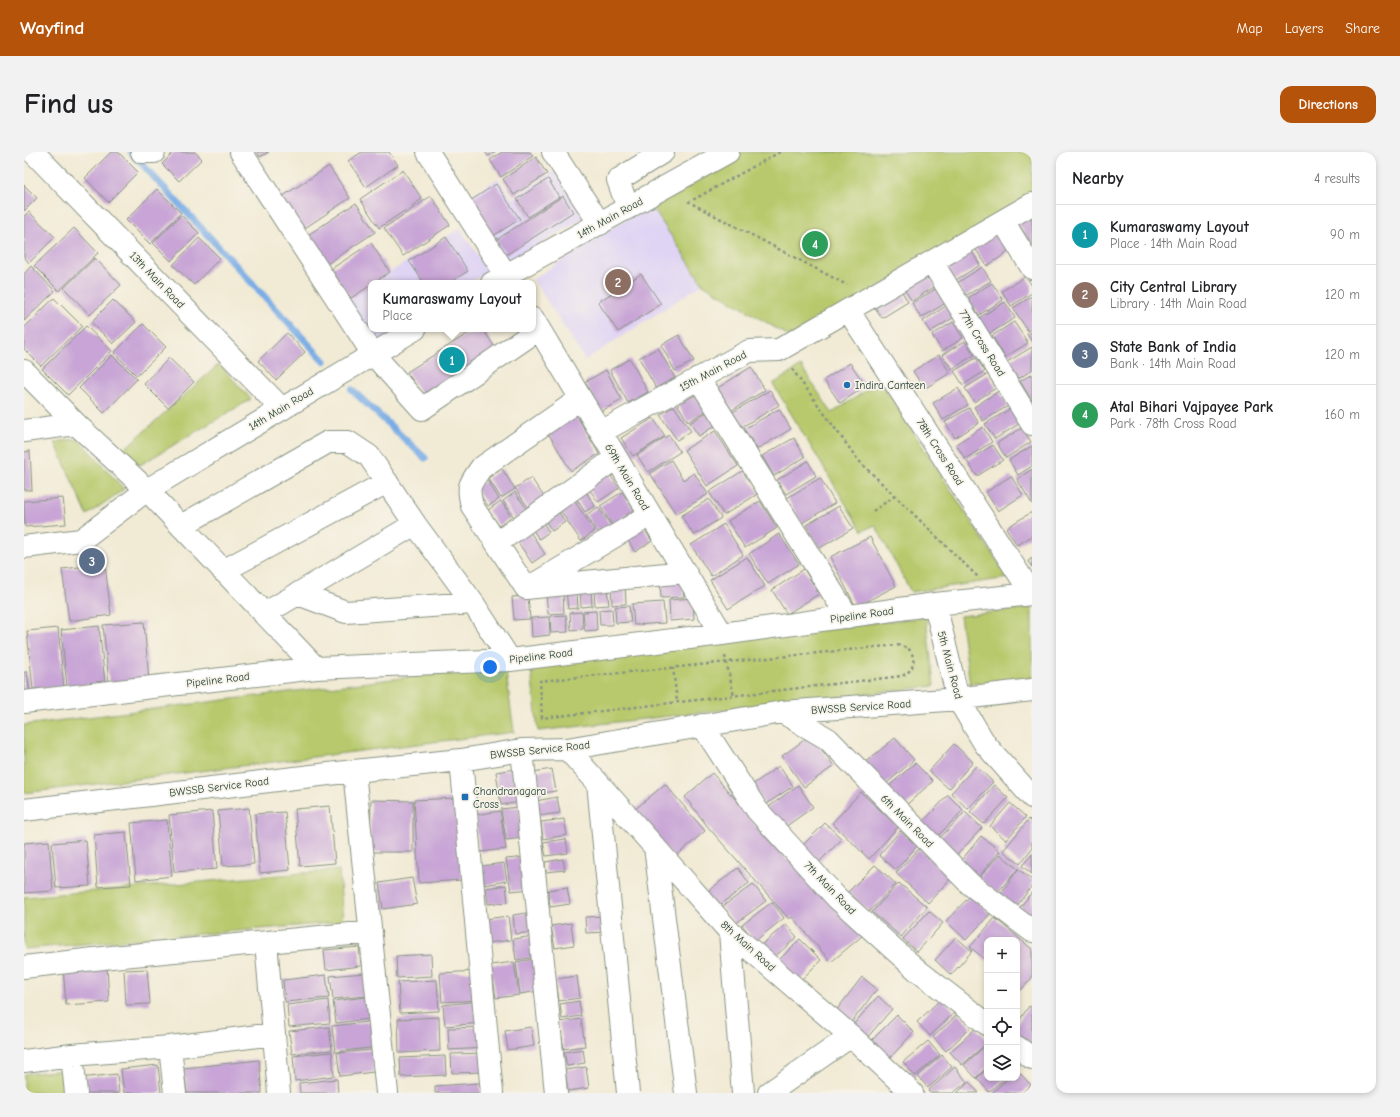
<!DOCTYPE html>
<html lang="en">
<head>
<meta charset="utf-8">
<style>
  :root { --surface:#fff; --page:#f2f2f2; --text:#202124; --muted:#757577; --line:#e0e0e0; --accent:#b45309 }
  body { margin:0; font-family:"Comic Neue",sans-serif; background:var(--page); color:var(--text) }
  .controls { position:absolute; right:12px; bottom:12px; display:grid; overflow:hidden; border-radius:8px; box-shadow:0 2px 6px #0003 }
  .controls button { width:36px; height:36px; display:grid; place-items:center; padding:0; border:0; border-bottom:1px solid var(--line); background:var(--surface); color:var(--text); font:20px sans-serif }
  .you { position:absolute; left:466px; top:515px; width:14px; height:14px; margin:-10px; border:3px solid #fff; border-radius:50%; background:#1a73e8; box-shadow:0 0 0 6px #1a73e833 }
  .badge { display:grid; place-items:center; width:26px; height:26px; border-radius:50%; background:var(--accent); color:#fff; font-size:13px; font-weight:700 }
  .pin { position:absolute; translate:-50% -50%; border:2px solid #fff; box-shadow:0 1px 4px #0006 }
  .popup { position:absolute; left:344px; top:128px; width:168px; height:52px; box-sizing:border-box; display:grid; place-content:center; border-radius:8px; background:var(--surface); filter:drop-shadow(0 1px 3px #0005); font-size:13px; white-space:nowrap; color:var(--muted) }
  .popup b { font-size:15px; color:var(--text) }
  .popup::after { content:''; position:absolute; left:50%; top:100%; margin-left:-8px; border:8px solid transparent; border-top-color:var(--surface) }
  .list { margin:0; padding:0; list-style:none }
  h2 { display:flex; justify-content:space-between; align-items:center; height:52px; margin:0; padding:0 16px; font-size:17px }
  h2 small { font-size:13px; font-weight:400; color:var(--muted) }
  .list li { display:grid; grid-template-columns:26px 1fr auto; gap:12px; align-items:center; box-sizing:border-box; height:60px; padding:0 16px; border-top:1px solid var(--line) }
  .list b { display:block; font-size:15px; white-space:nowrap }
  .list p { margin:0; font-size:13px; white-space:nowrap; color:var(--muted) }
  .list em { font-size:13px; font-style:normal; color:var(--muted) }
  .icon { flex:none; width:22px; height:22px; fill:none; stroke:currentColor; stroke-width:2; stroke-linecap:round; stroke-linejoin:round }
  .map { position:relative; flex:none; width:1008px; height:941px; overflow:hidden; border-radius:12px }
  header { display:flex; align-items:center; gap:24px; box-sizing:border-box; height:56px; padding:0 20px; background:var(--accent); color:#fff }
  header strong { font-size:19px }
  nav { display:flex; gap:22px; margin-inline-start:auto; font-size:14px }
  .intro { display:flex; align-items:center; justify-content:space-between; box-sizing:border-box; height:96px; padding:0 24px }
  h1 { margin:0; font-size:28px }
  .button { padding:10px 18px; border-radius:12px; background:var(--accent); color:#fff; font-size:14px; font-weight:700 }
  main { display:flex; gap:24px; padding:0 24px }
  aside { flex:1; background:var(--surface); border-radius:12px; box-shadow:0 2px 6px #0003 }
  .map>svg:first-child { display:block }
  .built { fill:#e0d4f4 }
  .green { fill:#b7c96c; stroke:#6b8350 }
  .lines { fill:none; stroke-linecap:round; stroke-linejoin:round }
  .stream { stroke:#78ace5; stroke-width:7 }
  .building { fill:#c8a5d6 }
  .minor-casing { stroke:#889484; stroke-width:24 }
  .major-casing { stroke:#889484; stroke-width:24 }
  .path { stroke:#889484; stroke-width:2.5; stroke-dasharray:3 3; stroke-linecap:butt }
  .minor { stroke:#fff; stroke-width:22 }
  .major { stroke:#fff; stroke-width:22 }
  .poi-dot { fill:#1f6fb2; stroke:#f7f3e8; stroke-width:1.5 }
  .labels { text-anchor:middle; dominant-baseline:central; stroke-width:3.5; stroke-linejoin:round; paint-order:stroke }
  .street-label { font-size:11px; fill:#1f3d34; stroke:#f7f3e8 }
  .poi-label { font-size:11px; fill:#1f3d34; stroke:#f7f3e8; text-anchor:start }
</style>
</head>
<body>
<header>
<strong>Wayfind</strong>
<nav><a>Map</a><a>Layers</a><a>Share</a></nav>
</header>
<div class="intro"><h1>Find us</h1><a class="button">Directions</a></div>
<main>
<div class="map">
<svg width="1008" height="941" viewBox="0 0 1008 941">
  <rect width="100%" height="100%" fill="#f7f3e8"/>
  <filter id="ink" filterUnits="userSpaceOnUse"><feTurbulence type="fractalNoise" baseFrequency=".025" numOctaves="2"/><feDisplacementMap in="SourceGraphic" scale="8" xChannelSelector="R" yChannelSelector="G"/><feConvolveMatrix kernelMatrix="1 2 1 2 8 2 1 2 1" color-interpolation-filters="sRGB"/></filter>
  <filter id="wash" filterUnits="userSpaceOnUse"><feTurbulence type="fractalNoise" baseFrequency=".012" numOctaves="4" result="noise"/><feDisplacementMap in="SourceGraphic" scale="16" xChannelSelector="R" yChannelSelector="G"/><feGaussianBlur stdDeviation="0.9" result="paint"/><feColorMatrix in="noise" values="0 0 0 0 0 0 0 0 0 0 0 0 0 0 0 0 0 1.4 0 .05"/><feComposite in="paint" operator="in"/></filter>
  <g filter="url(#wash)">
    <rect width="100%" height="100%" fill="#f1ead4"/>
    <path class="built" d="M531 19 560 66 481 114 439 49 474 26 488 47Z
      M626 52 679 132 561 208 509 127Z
      M436 76 464 119 446 131H349Z
      M347 132V177H378L352 194 320 149Z"/>
    <path class="green" d="M718 0H1008V46L768 186 679 132 626 52Z
      M195 212 227 247 116 313 97 300Z
      M777 214 808 261 856 229 984 426 887 440 851 373 838 379 749 232Z
      M54 287 100 337 63 363 31 290Z
      M1008 456V526L946 532 936 464Z
      M902 465 910 534 514 579 506 510Z
      M481 513 490 580 0 641V573Z
      M315 718 319 770 0 797V745Z
      M40 918 42 941H0V922Z"/>
    <g class="lines">
      <path class="stream" d="M107 0 300 209
        M328 238 401 306"/>
    </g>
    <g id="blocks">
      <path class="building" d="M87 0H94L114 20 84 50 61 26Z
        M150 0H171L178 7 155 29 138 12Z
        M233 0H245L236 5Z
        M338 0H365L374 13 342 35 324 9Z
        M461 0H471L464 4Z
        M478 0H506L509 4 477 25 466 8Z
        M512 5 523 22 490 43 479 27Z
        M305 14 326 46 278 78 256 46Z
        M379 18 398 47 355 76 336 47Z
        M524 27 535 45 504 65 493 47Z
        M472 32 496 67 469 84 446 49Z
        M0 33 13 46 0 59Z
        M133 37 157 61 126 92 102 68Z
        M407 44 426 73 379 104 360 76Z
        M539 44 549 60 482 103 472 88Z
        M332 51 351 80 303 112 284 83Z
        M1008 58V98L1004 91 1006 90 992 68Z
        M5 60 31 85 5 111 0 105V64Z
        M157 63 175 81 147 109 129 91Z
        M50 76 74 101 35 139 10 114Z
        M975 79 987 98 963 114 950 95Z
        M422 85 444 119 425 131H400L385 109Z
        M175 86 196 106 170 133 149 113Z
        M347 91 366 120 349 131H347V133L327 146 307 117Z
        M944 93 956 113 930 129 918 110Z
        M71 106 97 133 66 163 40 136Z
        M7 114 31 139 0 169V122Z
        M958 115 967 129 941 144 933 131Z
        M901 117 912 134 888 149 877 132Z
        M617 122 637 152 594 180 574 150Z
        M1002 124 1008 134V141L987 154 978 139Z
        M968 131 979 148 955 163 944 146Z
        M874 133 884 150 858 166 847 149Z
        M913 136 922 151 897 166 888 151Z
        M1008 144V176L1004 179 989 156Z
        M30 146 58 174 17 214 0 197V176Z
        M89 148 112 170 89 192 67 170Z
        M981 150 991 166 963 183 953 167Z
        M922 154 929 166 906 180 899 169Z
        M929 170 939 186 918 199 908 183Z
        M990 170 1004 191 981 205 968 184Z
        M119 172 142 195 113 224 90 201Z
        M62 174 88 199 44 243 18 217Z
        M451 177H459L472 197 398 243 383 220Z
        M1008 180V190L1003 182Z
        M263 181 281 200 252 228 234 209Z
        M655 183 670 209 651 219 637 193Z
        M941 189 950 203 928 217 918 203Z
        M1008 195V218L994 227 983 210Z
        M634 196 651 226 632 236 615 206Z
        M88 203 113 227 80 261 55 236Z
        M915 203 926 221 900 237 889 219Z
        M145 206 170 230 144 256 120 232Z
        M952 206 961 219 939 233 930 219Z
        M606 207 624 240 604 251 586 218Z
        M826 211 842 234 816 251 800 228Z
        M727 215 741 238 705 260 692 237Z
        M582 218 598 248 577 259 561 230Z
        M964 222 972 236 950 250 941 236Z
        M1008 222V249L996 229Z
        M934 236 944 253 919 268 909 251Z
        M746 238 755 253 716 276 707 261Z
        M975 239 984 254 959 269 950 255Z
        M671 243 682 259 664 270 654 253Z
        M650 254 667 279 653 288 636 263Z
        M989 255 998 270 971 287 961 272Z
        M945 256 955 271 931 286 921 270Z
        M755 257 767 277 733 297 720 277Z
        M550 259 575 302 547 319 521 276Z
        M684 259 692 273 675 284 666 271Z
        M629 266 641 284 609 304 597 286Z
        M959 275 968 290 941 307 932 292Z
        M998 276 1007 290 982 306 973 291Z
        M691 279 714 314 683 334 660 298Z
        M645 283 656 300 624 320 613 303Z
        M770 286 781 305 750 324 738 304Z
        M969 293 979 308 953 324 943 309Z
        M1008 294V314L994 323 985 308Z
        M6 299 8 338H0V300Z
        M647 308 659 328 670 321 684 342 652 362 626 321Z
        M784 309 792 324 762 342 753 328Z
        M478 317 491 337 477 346 464 326Z
        M1008 317V352L993 327Z
        M583 318 595 336 574 350 562 332Z
        M720 318 735 341 700 363 685 340Z
        M987 324 999 343 974 359 962 340Z
        M507 326 523 349 507 360 491 336Z
        M796 326 811 351 778 371 763 346Z
        M463 328 475 347 464 354 451 336Z
        M491 340 504 359 491 367 479 349Z
        M562 340 571 354 561 360 552 346Z
        M598 340 610 358 588 373 576 354Z
        M39 346 42 372 1 375 0 349Z
        M549 347 571 379 557 389 535 357Z
        M685 347 697 366 670 383 657 364Z
        M477 349 487 365 475 374 464 358Z
        M736 349 753 376 721 396 704 369Z
        M815 354 829 376 796 396 782 373Z
        M574 355 588 375 576 383 562 363Z
        M532 356 541 370 528 379 519 365Z
        M1008 360V384L993 393 982 376Z
        M517 367 525 380 515 387 506 374Z
        M616 371 628 389 611 400 600 382Z
        M700 372 719 403 687 424 667 393Z
        M502 374 521 402 508 411 489 383Z
        M755 382 775 412 744 432 725 402Z
        M846 385 872 434 832 455 806 405Z
        M723 405 741 434 704 457 686 428Z
        M1008 406V415L1004 409Z
        M81 412 87 463 45 469 38 417Z
        M780 417 795 442 763 462 748 438Z
        M658 428 660 445 637 446 636 429Z
        M601 432 602 452 588 453 587 433Z
        M567 436 568 454 557 455 556 437Z
        M583 436 585 453 571 454 570 437Z
        M553 438 554 456 544 457 542 439Z
        M539 441 540 461 524 462 522 442Z
        M504 444 506 467 490 468 488 445Z
        M669 446 670 467 646 469 645 448Z
        M639 450 641 471 610 473 608 452Z
        M605 454 607 470 592 471 591 455Z
        M588 457 589 473H576L575 458Z
        M572 459 573 478 561 479 559 460Z
        M558 460 559 477 547 478 546 461Z
        M542 463 544 480 527 481 526 464Z
        M525 465 526 483 508 485 507 466Z
        M120 470 125 529 85 532 79 473Z
        M75 474 81 531 43 535 37 478Z
        M34 476 40 535 9 537 3 479Z
        M0 520H3L6 544H0Z
        M787 583 810 614 780 635 758 604Z
        M871 586 890 608 858 635 839 612Z
        M930 592 949 610 925 637 905 619Z
        M891 611 909 629 880 655 863 636Z
        M755 614 769 634 741 653 728 633Z
        M952 614 969 630 944 657 927 641Z
        M492 617 497 650 477 653 472 620Z
        M528 617 532 639 512 642 509 620Z
        M688 621 726 664 725 666 749 693 764 709 766 708 813 756 838 784 807 810 768 765 765 767 684 675 661 645Z
        M641 632 681 679 650 706 609 659Z
        M774 633 789 655 757 678 742 657Z
        M970 633 984 646 960 672 946 660Z
        M837 640 874 675 845 707 808 671Z
        M924 643 939 658 913 685 898 671Z
        M533 645 536 661 514 664 512 649Z
        M433 646 438 728 395 731 390 648Z
        M347 648 389 649V700H346Z
        M986 651 1002 665 982 688 966 674Z
        M306 654 311 711 276 714 271 657Z
        M495 655 499 686 482 688 477 657Z
        M225 656 230 712 199 714 194 659Z
        M188 659 193 717 150 720 145 663Z
        M476 659 482 697 456 700 451 663Z
        M261 660 266 718 236 721 231 662Z
        M941 660 958 676 931 705 914 688Z
        M540 667 543 683 519 687 517 670Z
        M1005 667 1008 670V696L996 712 979 699Z
        M143 668 148 724 112 728 107 671Z
        M801 671 818 687 795 710 779 693Z
        M876 679 893 694 872 718 855 703Z
        M102 680 107 733 74 735 70 683Z
        M957 684 976 699 954 726 935 711Z
        M542 687 544 701 522 704 519 690Z
        M62 688 66 734 32 736 28 691Z
        M25 689 29 739 0 741V691Z
        M895 697 927 726 904 751 872 721Z
        M976 702 994 717 973 741 955 726Z
        M1008 702V722L998 714Z
        M503 705 507 737 487 739 482 707Z
        M539 707 541 718 522 720 521 710Z
        M480 711 483 729 461 733 458 714Z
        M851 713 872 732 845 760 824 740Z
        M714 716 725 731 691 757 680 742Z
        M994 717 1008 728V734L991 756 975 744Z
        M388 726 393 752 359 757 355 731Z
        M875 731 903 755 877 785 848 760Z
        M729 732 742 749 711 772 698 755Z
        M482 733 484 750 464 752 462 736Z
        M543 735 546 752 526 755 524 738Z
        M1008 740V771L993 759Z
        M947 743 966 762 942 788 922 769Z
        M748 750 760 766 731 789 718 773Z
        M905 759 919 771 893 800 879 787Z
        M508 760 511 780 491 782 489 763Z
        M484 764 487 788 464 791 461 767Z
        M584 764 585 780 562 781 561 765Z
        M971 766 1008 797V826L997 838 993 835V788H963V809L946 795Z
        M547 771 550 793 531 796 527 774Z
        M762 772 773 785 747 808 735 795Z
        M510 784 513 805 492 808 489 787Z
        M932 785 948 799 927 823 911 808Z
        M776 787 797 808 773 832 752 811Z
        M335 795 337 814 302 818 300 798Z
        M407 802 408 824 373 826 372 804Z
        M511 807 515 839 496 842 492 810Z
        M490 810 495 843 472 846 467 813Z
        M83 814 85 850 42 853 39 816Z
        M123 817 126 852 102 853 100 818Z
        M454 819 456 848 418 850 416 821Z
        M340 821 342 844 309 847 306 824Z
        M302 823 305 846 261 850 259 828Z
        M553 824 556 846 535 849 532 827Z
        M838 825 853 837 826 872 811 860Z
        M413 828 415 859 376 861 374 830Z
        M854 844 868 857 842 887 828 874Z
        M343 845 346 867 312 871 309 849Z
        M918 846 931 860 906 884 893 870Z
        M304 848 306 871 265 875 263 853Z
        M456 849 459 871 421 874 419 853Z
        M555 849 557 864 538 867 536 852Z
        M1005 854 1008 856V894L993 883V872Z
        M935 861 947 875 922 899 909 885Z
        M873 863 890 880 865 907 847 889Z
        M415 865 416 899 375 901 374 867Z
        M557 867 561 894 540 897 535 870Z
        M351 869 354 895 311 900 308 874Z
        M305 875 308 898 268 902 265 879Z
        M461 875 462 896 425 898 424 876Z
        M507 875 510 894 484 898 481 879Z
        M952 876 963 888V891L938 913 926 900Z
        M904 889 916 903 891 924 879 910Z
        M963 892V915L952 926 940 913Z
        M559 897 561 911 543 914 540 900Z
        M348 898 350 920 316 924 313 901Z
        M308 900 310 924 271 929 269 904Z
        M462 901 463 920 428 921 427 902Z
        M918 903 928 915 904 936 894 924Z
        M421 904 422 923 377 925 376 906Z
        M235 908 238 941H163L160 916Z
        M134 913 137 941H100L97 917Z
        M562 915 565 936 544 939 541 918Z
        M931 915 943 930 929 941H906L904 939Z
        M963 917V926H981L965 940 953 926Z
        M993 918 1007 933 998 941H968L984 926H993Z
        M93 922 95 941H58L56 926Z
        M313 927 314 941H276L275 931Z
        M945 930 955 941H933Z
        M456 931 457 941H411V934Z"/>
    </g>
  </g>
  <g filter="url(#ink)">
    <use href="#blocks" fill-opacity="0" stroke="#889484" stroke-width="1"/>
    <g class="lines">
      <g class="minor-casing">
        <path id="minor" d="M9 0 258 257
          M118 0H130
          M217 0 349 202 398 257 515 177
          M404 0 487 131
          M529 0 576 72
          M604 56 594 28 639 0
          M979 69 1008 116
          M908 110 1008 272
          M824 158 1008 442
          M509 167 698 482
          M0 219 52 272 123 338 292 516
          M674 226 824 465
          M0 279 52 272
          M577 280 725 199 755 198 1008 52
          M157 374 304 290H324L345 304 391 372 449 451 486 508
          M473 391 592 306
          M199 419 363 330
          M509 433 626 363
          M502 436 448 354C443 334 445 333 457 316L556 247
          M502 436 661 420
          M274 442 322 460 449 451
          M911 452 934 547 961 592 1008 645
          M240 462 391 372
          M0 550 292 516 486 508 698 482 911 452 1008 442
          M758 560 804 587 946 732 1008 779
          M678 573 733 658 813 746 893 818 963 872
          M543 597 574 631 706 780 827 884 888 941
          M498 598 532 941
          M437 608 468 941
          M330 619 363 941
          M574 631 604 941
          M0 658 330 619 437 608 498 598 543 597 758 560 922 548 1008 538
          M631 695 662 941
          M706 780 719 941
          M242 790 255 941
          M0 815 88 805 347 780
          M146 895 250 882
          M993 895 1008 906
          M48 903 52 941
          M0 909 48 903 146 895 151 941
          M745 941 827 884"/>
      </g>
      <g class="major-casing">
        <path id="major" d="M468 131 704 0
          M0 395 57 388 123 338 391 177"/>
      </g>
      <path class="path" d="M756 0 665 50 823 133
        M768 217 834 308 954 425
        M849 359 871 344
        M873 493 884 496C893 506 891 518 878 524L518 566 516 529Z
        M701 504 710 544
        M649 515 653 550"/>
      <use href="#minor" class="minor"/>
      <use href="#major" class="major"/>
    </g>
  </g>
  <g class="poi-dot">
    <circle cx="823" cy="233" r="4"/>
    <rect x="437" y="641" width="8" height="8" rx="2"/>
  </g>
  <g class="labels">
    <g class="street-label">
      <text transform="translate(586 66) rotate(-29)">14th Main Road</text>
      <text transform="translate(133 128) rotate(46)">13th Main Road</text>
      <text transform="translate(958 191) rotate(58)">77th Cross Road</text>
      <text transform="translate(689 219) rotate(-28)">15th Main Road</text>
      <text transform="translate(257 257) rotate(-31)">14th Main Road</text>
      <text transform="translate(916 300) rotate(57)">78th Cross Road</text>
      <text transform="translate(603 325) rotate(59)">69th Main Road</text>
      <text transform="translate(838 463) rotate(-8)">Pipeline Road</text>
      <text transform="translate(517 504) rotate(-7)">Pipeline Road</text>
      <text transform="translate(926 513) rotate(75)">5th Main Road</text>
      <text transform="translate(194 528) rotate(-7)">Pipeline Road</text>
      <text transform="translate(837 555) rotate(-4)">BWSSB Service Road</text>
      <text transform="translate(516 598) rotate(-6)">BWSSB Service Road</text>
      <text transform="translate(195 635) rotate(-7)">BWSSB Service Road</text>
      <text transform="translate(883 669) rotate(45)">6th Main Road</text>
      <text transform="translate(806 736) rotate(46)">7th Main Road</text>
      <text transform="translate(724 794) rotate(42)">8th Main Road</text>
    </g>
    <g class="poi-label">
      <text x="831" y="233">Indira Canteen</text>
      <text x="449" y="639">Chandranagara<tspan x="449" dy="13">Cross</tspan></text>
    </g>
  </g>
</svg>
<div class="controls">
<button>+</button>
<button>−</button>
<button><svg class="icon" aria-label="locate" viewBox="0 0 24 24"><circle cx="12" cy="12" r="6"/><path d="M12 2v4M12 18v4M2 12h4M18 12h4"/></svg></button>
<button><svg class="icon" aria-label="layers" viewBox="0 0 24 24"><path d="M12 4l9 5-9 5-9-5zM3 14l9 5 9-5"/></svg></button>
</div>
<div class="you"></div>
<div class="pin badge" style="left:428px;top:208px;background:#0f9aa8">1</div>
<div class="popup"><b>Kumaraswamy Layout</b>Place</div>
<div class="pin badge" style="left:594px;top:130px;background:#8d6e63">2</div>
<div class="pin badge" style="left:68px;top:409px;background:#5c6f8a">3</div>
<div class="pin badge" style="left:791px;top:92px;background:#2e9e5b">4</div>
</div>
<aside>
<h2>Nearby<small>4 results</small></h2>
<ul class="list">
<li><span class="badge" style="background:#0f9aa8">1</span><div><b>Kumaraswamy Layout</b><p>Place · 14th Main Road</p></div><em>90 m</em></li>
<li><span class="badge" style="background:#8d6e63">2</span><div><b>City Central Library</b><p>Library · 14th Main Road</p></div><em>120 m</em></li>
<li><span class="badge" style="background:#5c6f8a">3</span><div><b>State Bank of India</b><p>Bank · 14th Main Road</p></div><em>120 m</em></li>
<li><span class="badge" style="background:#2e9e5b">4</span><div><b>Atal Bihari Vajpayee Park</b><p>Park · 78th Cross Road</p></div><em>160 m</em></li>
</ul>
</aside>
</main>
</body>
</html>
